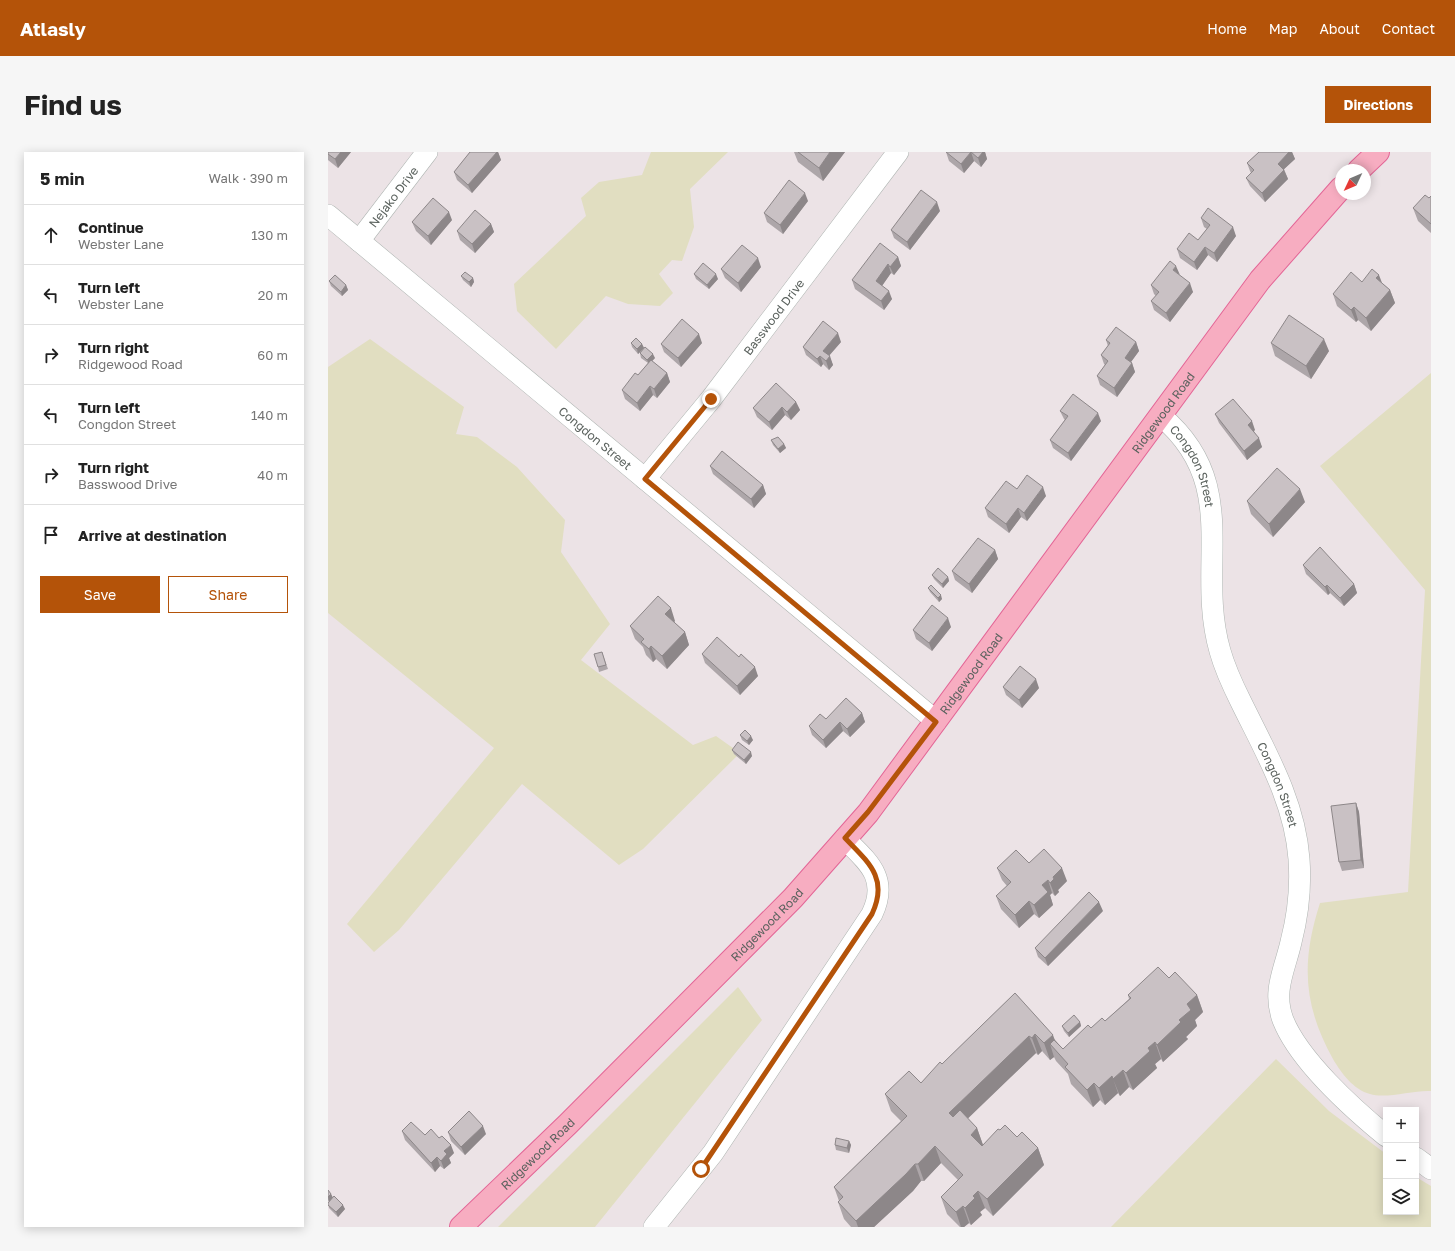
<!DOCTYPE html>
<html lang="en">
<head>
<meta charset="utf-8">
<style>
  :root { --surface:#fff; --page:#f6f6f6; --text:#222; --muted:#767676; --line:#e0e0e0; --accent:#b45309 }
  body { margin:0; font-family:"Golos Text",sans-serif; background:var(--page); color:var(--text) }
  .controls { position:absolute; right:12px; bottom:12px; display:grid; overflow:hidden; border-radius:0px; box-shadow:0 2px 10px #0003 }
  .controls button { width:36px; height:36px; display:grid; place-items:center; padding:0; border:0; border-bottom:1px solid var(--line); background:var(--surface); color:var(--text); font:20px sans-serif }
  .compass { position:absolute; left:1007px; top:12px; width:36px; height:36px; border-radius:50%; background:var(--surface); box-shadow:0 2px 10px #0003; rotate:226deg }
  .stop { position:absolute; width:12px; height:12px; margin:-9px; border:3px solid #b45309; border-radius:50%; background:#fff }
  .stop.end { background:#b45309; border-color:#fff; box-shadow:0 1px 4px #0008 }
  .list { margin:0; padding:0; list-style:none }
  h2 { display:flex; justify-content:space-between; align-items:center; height:52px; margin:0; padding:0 16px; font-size:17px }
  h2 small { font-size:13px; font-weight:400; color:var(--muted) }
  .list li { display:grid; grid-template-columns:26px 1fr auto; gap:12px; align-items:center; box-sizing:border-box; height:60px; padding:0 16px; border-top:1px solid var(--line) }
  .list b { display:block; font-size:15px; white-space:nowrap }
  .list p { margin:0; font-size:13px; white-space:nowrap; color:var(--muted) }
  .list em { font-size:13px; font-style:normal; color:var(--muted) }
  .actions { display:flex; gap:8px; padding:12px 16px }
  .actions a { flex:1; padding:9px 0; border:1px solid var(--accent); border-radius:0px; text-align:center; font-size:14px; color:var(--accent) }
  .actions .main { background:var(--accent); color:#fff }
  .icon { flex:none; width:22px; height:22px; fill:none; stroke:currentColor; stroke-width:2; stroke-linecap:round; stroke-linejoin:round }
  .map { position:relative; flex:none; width:1103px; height:1075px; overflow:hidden; border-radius:0px }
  header { display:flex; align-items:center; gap:24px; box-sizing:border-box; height:56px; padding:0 20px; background:var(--accent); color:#fff }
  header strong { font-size:19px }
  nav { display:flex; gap:22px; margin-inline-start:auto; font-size:14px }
  .intro { display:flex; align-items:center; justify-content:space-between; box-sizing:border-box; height:96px; padding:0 24px }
  h1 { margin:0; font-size:28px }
  .button { padding:10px 18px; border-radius:0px; background:var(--accent); color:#fff; font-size:14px; font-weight:700 }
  main { display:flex; gap:24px; padding:0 24px }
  aside { flex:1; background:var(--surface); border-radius:0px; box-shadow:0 2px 10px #0003 }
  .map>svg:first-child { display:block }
  .green { fill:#e1dec1 }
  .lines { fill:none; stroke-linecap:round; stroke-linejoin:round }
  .minor-casing { stroke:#aeb4b1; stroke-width:22 }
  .major-casing { stroke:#e36596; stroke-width:24 }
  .minor { stroke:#fff; stroke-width:21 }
  .major { stroke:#f7adc1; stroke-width:22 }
  .wall { fill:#ada6a9 }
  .shaded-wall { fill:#8d8789 }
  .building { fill:#c9c1c4; stroke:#8d8789 }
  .route { stroke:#b45309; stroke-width:5 }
  .labels { text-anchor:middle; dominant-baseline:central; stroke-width:3; stroke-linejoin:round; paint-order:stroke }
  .street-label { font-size:12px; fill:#5b625e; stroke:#fff }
</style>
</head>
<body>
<header>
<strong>Atlasly</strong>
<nav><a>Home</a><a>Map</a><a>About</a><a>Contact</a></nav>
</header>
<div class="intro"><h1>Find us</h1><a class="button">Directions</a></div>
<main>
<aside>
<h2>5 min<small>Walk · 390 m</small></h2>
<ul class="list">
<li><svg class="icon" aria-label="ahead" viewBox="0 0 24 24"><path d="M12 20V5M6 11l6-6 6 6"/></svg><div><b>Continue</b><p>Webster Lane</p></div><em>130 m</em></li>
<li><svg class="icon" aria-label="left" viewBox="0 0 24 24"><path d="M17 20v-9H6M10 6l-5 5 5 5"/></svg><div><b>Turn left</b><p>Webster Lane</p></div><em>20 m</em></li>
<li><svg class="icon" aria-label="right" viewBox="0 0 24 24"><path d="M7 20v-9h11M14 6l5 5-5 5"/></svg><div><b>Turn right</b><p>Ridgewood Road</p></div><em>60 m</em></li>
<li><svg class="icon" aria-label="left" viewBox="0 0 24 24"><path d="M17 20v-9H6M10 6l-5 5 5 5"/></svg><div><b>Turn left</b><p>Congdon Street</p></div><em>140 m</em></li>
<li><svg class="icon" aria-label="right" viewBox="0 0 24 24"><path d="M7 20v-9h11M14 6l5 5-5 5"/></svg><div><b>Turn right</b><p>Basswood Drive</p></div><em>40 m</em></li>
<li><svg class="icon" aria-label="arrive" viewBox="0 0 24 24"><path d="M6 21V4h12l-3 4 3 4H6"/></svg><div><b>Arrive at destination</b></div></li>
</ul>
<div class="actions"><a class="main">Save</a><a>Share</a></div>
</aside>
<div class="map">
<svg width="1103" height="1075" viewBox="0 0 1103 1075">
  <rect width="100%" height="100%" fill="#ece3e6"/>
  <path class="green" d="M323 0H400L362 37 366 75 354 109 344 108 331 122 345 141 332 154 300 152 278 144 228 197 189 159 186 132 258 64 253 46 271 30 314 23Z
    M42 187 136 255 128 282 149 285 189 315 237 368 233 400 282 472 253 508 365 593 388 584 412 601 315 697 291 713 194 632 71 778 46 800 19 772 166 596 0 461V215Z
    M1103 221V939C1085 938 1058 947 1042 942 1026 938 1013 921 1005 907 975 853 973 810 992 751L1080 740 1097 438 992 314Z
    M410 835 434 868 267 1075H170Z
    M948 907 1001 959 1058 1002V1060H1088V1025L1103 1034V1075H783Z"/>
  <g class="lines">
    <g class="minor-casing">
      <g id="minor">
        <path id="s1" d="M0 63 608 569"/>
        <path id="s2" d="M31 89 99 0"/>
        <path id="s3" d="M833 264C915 333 867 413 892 499 897 517 905 534 913 550 938 601 967 650 971 707 973 734 970 763 963 790 957 817 944 839 955 868 971 908 1024 956 1058 984"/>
        <path id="s4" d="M317 327 383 247 570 0"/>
        <path d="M1088 1006 1103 1017"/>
        <path d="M326 1075 385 1001 544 762C561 726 540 710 517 687"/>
      </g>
    </g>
    <g class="major-casing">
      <g id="major">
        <path d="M1031 18 1050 0"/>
        <path id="s5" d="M133 1075 240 972 465 746 540 661 932 128 1013 36"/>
      </g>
    </g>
    <use href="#minor" class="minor"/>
    <use href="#major" class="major"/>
  </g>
  <path class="wall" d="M0 0H23L10 16 0 8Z
    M142 0H170L173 8 144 41 129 28 126 20Z
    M466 0H517L495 29 470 10Z
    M618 0H657L659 7 653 15 646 9 636 21 621 9Z
    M931 0H964L967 7 956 17 960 27 937 50 922 34 918 26 923 21 922 19 919 11Z
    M1103 44V81L1090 69 1085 56 1101 46Z
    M480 49 455 82 439 70 436 61Z
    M612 59 582 98 566 86 563 78Z
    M873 66 908 84 889 110 880 103 869 118 852 106 849 97 870 88 879 77 876 75Z
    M124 68 103 93 88 79 84 70Z
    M163 72 166 80 147 101 132 88 129 79Z
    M570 105 573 114 566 123 563 121 554 134 564 147 556 158 527 137 524 128Z
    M433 115 413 140 397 126 393 117Z
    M366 122 390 127 381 137 368 127Z
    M851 123 865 140 842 170 826 158 823 149 828 144 826 142 823 133Z
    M133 124 145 126 146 130 143 135 135 128Z
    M1 129 18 133 20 138 14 144 3 134Z
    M1034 130 1054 131 1062 138 1067 151 1043 179 1030 168 1028 170 1009 154 1005 142Z
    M778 188 808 190 811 199 803 210 804 211 807 220 789 245 772 233 769 224 777 213 776 212 773 203 780 194Z
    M513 190 501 204 505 213 501 218 495 212 493 215 478 203 475 195Z
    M303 191 314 192 316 196 310 202 304 195Z
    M374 191 353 215 336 200 333 192Z
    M943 191 1001 199 983 227 947 204Z
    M312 201 327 206 324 209 339 221 342 230 329 246 325 243 312 259 297 247 294 238 310 223 320 211 313 206Z
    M468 250 472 258 463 268 457 263 444 278 429 265 425 256Z
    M732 259 773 269 743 309 725 296 722 288 737 268 736 267Z
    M887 262 927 278 926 279 934 295 919 308 891 271Z
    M443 288 456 292 458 296 452 301 445 293Z
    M382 314 435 333 438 342 426 356 385 322Z
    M689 337 718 344 699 369 693 365 681 381 660 365 657 356Z
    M919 349 977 350 945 385 923 362Z
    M667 398 670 407 644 441 627 428 624 419Z
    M975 413 1026 432 1029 441 1016 454 1002 441 1000 443 978 422Z
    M604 423 620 425 621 429 615 436 606 427Z
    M600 436 614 447 611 450 602 440Z
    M347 469 346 470 357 480 361 493 339 517 328 507 325 510 318 503 315 495 307 487 302 474Z
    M623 475 604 499 588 487 585 478Z
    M274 500 280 517 271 520 270 515Z
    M374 502 411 505 430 524 412 543 377 511Z
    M675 535 711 536 694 556 678 543Z
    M534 561 537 570 522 585 515 579 498 596 484 583 481 574 498 567Z
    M412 583 425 588 421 593 414 588Z
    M404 598 424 604 418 612 406 602Z
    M1028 651 1031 660 1036 716 1014 719 1011 710Z
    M701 711 739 729 730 738 731 740 727 744 724 741 722 743 725 753 711 766 706 762 691 776 673 757 668 744 679 734 674 728 669 716Z
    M775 759 720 814 710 805 707 796Z
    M841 826 869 843 875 860 867 868 869 874 858 885 860 887 835 910 833 907 827 912 829 916 805 938 801 935 792 944 790 941 777 953 772 948 765 955 743 932 740 922 728 909 726 905 722 908 714 899 710 903 708 901 639 966 649 976 655 993 672 978 689 985 710 996 716 1013 665 1064 657 1056 652 1060 654 1063 643 1073 641 1071 636 1075H632L619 1062 613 1045 630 1028 613 1011 596 1029H593L585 1039 546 1075H523L516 1067 510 1050 511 1049 506 1035 573 969 563 959 557 942 593 931 614 912 687 841 735 897 763 876 777 869 801 847 800 843Z
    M752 870 753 874 741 885 736 879 734 874Z
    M74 979 97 983 126 1001 121 1006 123 1011 116 1017 112 1014 107 1020 77 988Z
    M120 980 158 982 137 1003 123 989Z
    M521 989 523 993 521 1001 508 998 507 993Z
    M0 1038 3 1042 5 1046 17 1057 10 1065 1 1056 0 1051 1 1050 0 1048Z"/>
  <path class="shaded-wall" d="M13 0H23L10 16 7 7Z
    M169 0H170L173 8 144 41 140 33Z
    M502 0H517L495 29 491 16Z
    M643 0 646 9 636 21 633 12Z
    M655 0H657L659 7 653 15 650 6Z
    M961 0H964L967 7 953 20 950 12Z
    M956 18 960 27 937 50 934 41Z
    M477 41 480 49 455 82 452 73Z
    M609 50 612 59 582 98 579 90Z
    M121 60 124 68 103 93 100 84Z
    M163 72 166 80 147 101 144 92Z
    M905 75 908 84 889 110 886 101Z
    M877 95 880 103 869 118 866 110Z
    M570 105 573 114 566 123 562 115Z
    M430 106 433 115 413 140 410 131Z
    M560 112 563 121 551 138 548 129Z
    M848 114 852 123 845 118Z
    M388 122 390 127 381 137 379 133Z
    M1051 123 1056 136 1048 126Z
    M145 126 146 130 143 135 141 130Z
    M862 131 865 140 842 170 838 161Z
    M18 133 20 138 14 144 13 140Z
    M1062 138 1067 151 1043 179 1038 166Z
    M561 139 564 147 556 158 553 149Z
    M1026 155 1030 168 1028 170 1023 158Z
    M510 181 513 190 498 207 495 199Z
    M371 182 374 191 353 215 350 206Z
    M996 187 1001 199 983 227 978 214Z
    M808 190 811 199 800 214 797 206Z
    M314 192 316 196 310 202 309 197Z
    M325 202 327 206 321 212 319 208Z
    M492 204 495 212 493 215 489 207Z
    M502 204 505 213 501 218 498 209Z
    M804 211 807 220 789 245 786 236Z
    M339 221 342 230 329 246 326 237Z
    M322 234 325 243 312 259 309 251Z
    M468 250 472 258 463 268 459 260Z
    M454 255 457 263 444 278 441 270Z
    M770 261 773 269 743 309 740 301Z
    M924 269 927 278 923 281 920 273Z
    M931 286 934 295 919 308 916 299Z
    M456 292 458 296 452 301 450 297Z
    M435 333 438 342 426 356 423 347Z
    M715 335 718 344 699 369 696 361Z
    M972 337 977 350 945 385 941 372Z
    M690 356 693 365 681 381 678 372Z
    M667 398 670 407 644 441 641 432Z
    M620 425 621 429 615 436 614 432Z
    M1026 432 1029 441 1016 454 1012 446Z
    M999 433 1002 441 1000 443 997 435Z
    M613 443 614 447 611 450 610 446Z
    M343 456 347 469 342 475 337 462Z
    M620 466 623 475 604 499 601 491Z
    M357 480 361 493 339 517 334 504Z
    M323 494 328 507 325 510 321 497Z
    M427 515 430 524 412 543 409 534Z
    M708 527 711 536 694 556 691 548Z
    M534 561 537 570 522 585 519 577Z
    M512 570 515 579 498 596 495 588Z
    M423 584 425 588 421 593 419 589Z
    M423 600 424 604 418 612 416 608Z
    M1028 651 1031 660 1036 716 1033 708Z
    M734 716 739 729 730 738 731 740 727 744 722 731 725 725Z
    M720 728 724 741 722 743 725 753 711 766 706 753 714 733Z
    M701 749 706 762 691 776 687 763Z
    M771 750 775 759 720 814 717 806Z
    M869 843 875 860 867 868 869 874 858 885 860 887 835 910 829 893 859 852Z
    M752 870 753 874 741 885 740 881Z
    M707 882 714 899 710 903 704 886Z
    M725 883 731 900 722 892 726 905 722 908 716 891Z
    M701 884 708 901 628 978 621 961Z
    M827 890 833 907 827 912 829 916 805 938 798 921 820 896Z
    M795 918 801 935 792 944 785 927Z
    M784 924 790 941 777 953 771 936Z
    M766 931 772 948 765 955 759 938Z
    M155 974 158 982 137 1003 133 995Z
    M649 976 655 993 649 1000 643 983Z
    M521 989 523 993 521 1001 519 996Z
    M123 993 126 1001 121 1006 123 1011 116 1017 113 1009 116 999Z
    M607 994 613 1011 596 1029 590 1012Z
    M710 996 716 1013 665 1064 659 1047Z
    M109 1005 112 1014 107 1020 103 1011Z
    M587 1012 593 1029 585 1039 546 1075H530L528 1069Z
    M650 1039 657 1056 652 1060 654 1063 643 1073 637 1056 645 1044Z
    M3 1042 5 1046 1 1050 0 1045Z
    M15 1053 17 1057 10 1065 8 1060Z
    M635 1054 641 1071 636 1075H633L628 1060Z"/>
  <path class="building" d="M0 0H13L7 7 0 2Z
    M142 0H169L140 33 126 20Z
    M470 0H502L491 16Z
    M618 0H655L650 6 643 0 633 12Z
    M931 0H961L950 12 956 18 934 41 918 26 926 18 919 11Z
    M461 28 477 41 452 73 436 61Z
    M593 38 609 50 579 90 563 78Z
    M1097 43 1101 46 1103 44V72L1085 56Z
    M105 46 121 60 100 84 84 70Z
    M880 56 905 75 886 101 877 95 866 110 849 97 861 81 870 88 882 73 873 66Z
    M147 58 163 72 144 92 129 79Z
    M552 91 570 105 562 115 560 112 548 129 561 139 553 149 524 128Z
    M414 93 430 106 410 131 393 117Z
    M842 109 848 114 845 118 862 131 838 161 823 149 831 140 823 133Z
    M375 111 388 122 379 133 366 122Z
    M1044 117 1051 123 1048 126 1062 138 1038 166 1026 155 1023 158 1005 142 1023 120 1034 130Z
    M137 120 145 126 141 130 133 124Z
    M7 123 18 133 13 140 1 129Z
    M961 163 996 187 978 214 943 191Z
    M354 167 371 182 350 206 333 192Z
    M495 169 510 181 495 199 502 204 498 209 492 204 489 207 475 195Z
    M788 175 808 190 797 206 804 211 786 236 769 224 780 209 773 203 782 191 778 188Z
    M308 186 314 192 309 197 303 191Z
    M317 195 325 202 319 208 312 201Z
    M323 208 339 221 326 237 322 234 309 251 294 238 307 221 310 223Z
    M448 231 468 250 459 260 454 255 441 270 425 256Z
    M745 242 770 261 740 301 722 288 740 264 732 259Z
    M905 247 924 269 920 273 931 286 916 299 887 262Z
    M450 285 456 292 450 297 443 288Z
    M394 299 435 333 423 347 382 314Z
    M949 316 972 337 941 372 919 349Z
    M699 323 715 335 696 361 690 356 678 372 657 356 678 329 689 337Z
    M650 386 667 398 641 432 624 419Z
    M992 395 1026 432 1012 446 999 433 997 435 975 413Z
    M610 416 620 425 614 432 604 423Z
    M603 433 613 443 610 446 600 436Z
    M330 444 343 456 337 462 357 480 334 504 323 494 321 497 313 490 316 487 302 474Z
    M604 453 620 466 601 491 585 478Z
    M389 485 411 505 413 502 427 515 409 534 374 502Z
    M274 500 278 513 270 515 266 502Z
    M692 514 708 527 691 548 675 535Z
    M518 546 534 561 519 577 512 570 495 588 481 574 492 562 498 567Z
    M417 578 423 584 419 589 412 583Z
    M410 590 423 600 416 608 404 598Z
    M1028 651 1033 708 1011 710 1003 654Z
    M716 697 734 716 725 725 726 727 722 731 720 728 714 733 720 740 706 753 701 749 687 763 668 744 683 730 669 716 688 698 701 711Z
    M761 740 771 750 717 806 707 796Z
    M830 815 841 826 847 820 869 843 859 852 863 858 851 868 853 870 829 893 827 890 820 896 822 899 798 921 795 918 785 927 784 924 771 936 766 931 759 938 737 915 740 912 722 892 726 888 735 897 760 873 763 876 774 866 777 869 803 846 800 843Z
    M687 841 725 883 716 891 707 882 704 886 701 884 621 961 625 965 632 958 649 976 643 983 654 994 670 977 672 978 677 973 689 985 694 980 710 996 659 1047 650 1039 645 1044 647 1046 637 1056 635 1054 628 1060 613 1045 635 1023 607 994 590 1012H587L578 1022 528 1069 510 1050 515 1045 506 1035 579 964 557 942 581 919 593 931 612 910 614 912Z
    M746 863 752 870 740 881 734 874Z
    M141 959 155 974 133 995 120 980Z
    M83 970 97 983 103 977 111 986 114 984 123 993 116 999 119 1002 113 1009 109 1005 103 1011 74 979Z
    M508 986 521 989 519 996 507 993Z
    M0 1038 3 1042 0 1045Z
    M6 1044 15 1053 8 1060 0 1053V1051Z"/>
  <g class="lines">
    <path class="route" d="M373 1017 544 762C561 726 540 710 517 686L540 660 608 570 317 327 383 247"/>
  </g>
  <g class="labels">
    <g class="street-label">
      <text stroke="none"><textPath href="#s2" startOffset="56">Nejako Drive</textPath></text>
      <text stroke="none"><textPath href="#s4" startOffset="207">Basswood Drive</textPath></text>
      <text stroke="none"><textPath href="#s5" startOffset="1078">Ridgewood Road</textPath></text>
      <text stroke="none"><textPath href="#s1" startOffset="348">Congdon Street</textPath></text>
      <text stroke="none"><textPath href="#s3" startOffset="61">Congdon Street</textPath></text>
      <text stroke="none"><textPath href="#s5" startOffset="754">Ridgewood Road</textPath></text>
      <text stroke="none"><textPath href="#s3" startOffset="397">Congdon Street</textPath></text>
      <text stroke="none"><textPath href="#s5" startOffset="430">Ridgewood Road</textPath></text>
      <text stroke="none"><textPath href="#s5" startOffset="106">Ridgewood Road</textPath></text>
    </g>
  </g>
</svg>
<div class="controls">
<button>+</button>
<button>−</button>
<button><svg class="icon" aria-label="layers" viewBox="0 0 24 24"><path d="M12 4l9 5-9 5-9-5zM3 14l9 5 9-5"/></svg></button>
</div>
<svg class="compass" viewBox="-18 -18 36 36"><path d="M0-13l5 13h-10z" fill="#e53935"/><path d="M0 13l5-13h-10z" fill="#767676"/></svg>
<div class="stop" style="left:373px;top:1017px"></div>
<div class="stop end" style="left:383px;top:247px"></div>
</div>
</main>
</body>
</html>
